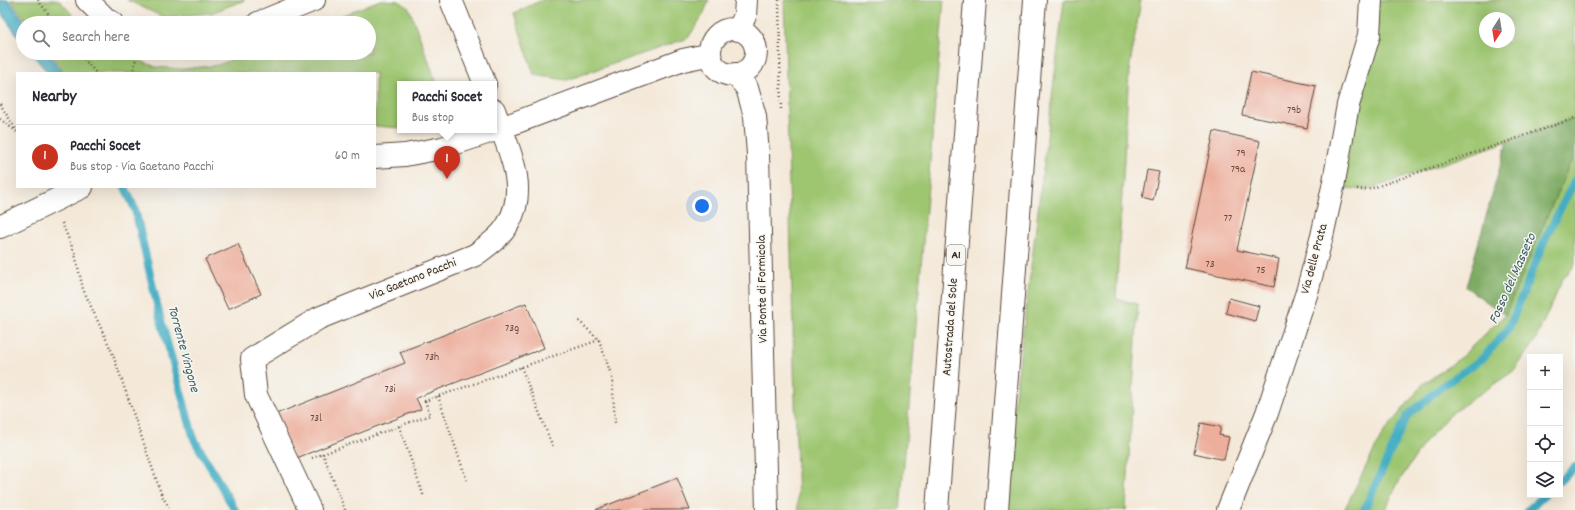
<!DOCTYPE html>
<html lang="en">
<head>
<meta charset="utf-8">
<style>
  :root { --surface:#fff; --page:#f2f2f3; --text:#2b2b33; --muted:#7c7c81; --line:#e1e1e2; --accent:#c8321e }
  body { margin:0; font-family:Dekko,sans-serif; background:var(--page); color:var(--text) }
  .controls { position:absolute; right:12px; bottom:12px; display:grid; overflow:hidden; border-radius:0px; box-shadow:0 4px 16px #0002 }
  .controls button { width:36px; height:36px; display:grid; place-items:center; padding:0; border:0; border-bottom:1px solid var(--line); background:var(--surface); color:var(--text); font:20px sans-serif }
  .compass { position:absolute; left:1479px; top:12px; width:36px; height:36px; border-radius:50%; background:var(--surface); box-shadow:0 4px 16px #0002; rotate:192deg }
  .you { position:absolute; left:702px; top:206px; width:14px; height:14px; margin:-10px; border:3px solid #fff; border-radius:50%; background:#1a73e8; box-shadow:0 0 0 6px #1a73e833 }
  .badge { display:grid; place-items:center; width:26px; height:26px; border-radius:50%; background:var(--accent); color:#fff; font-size:13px; font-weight:700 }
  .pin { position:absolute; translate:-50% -33px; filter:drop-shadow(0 1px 2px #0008) }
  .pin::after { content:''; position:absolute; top:21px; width:14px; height:12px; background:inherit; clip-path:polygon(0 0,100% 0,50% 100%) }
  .popup { position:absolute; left:397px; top:81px; width:100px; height:52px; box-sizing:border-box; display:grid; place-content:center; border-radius:0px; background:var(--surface); filter:drop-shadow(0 1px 3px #0005); font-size:13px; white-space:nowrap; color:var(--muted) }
  .popup b { font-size:15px; color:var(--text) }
  .popup::after { content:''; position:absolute; left:50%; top:100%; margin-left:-8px; border:8px solid transparent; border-top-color:var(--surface) }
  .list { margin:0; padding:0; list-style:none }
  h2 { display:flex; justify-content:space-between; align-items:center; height:52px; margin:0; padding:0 16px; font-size:17px }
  h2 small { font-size:13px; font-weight:400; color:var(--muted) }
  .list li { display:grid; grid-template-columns:26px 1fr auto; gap:12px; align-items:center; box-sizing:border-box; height:64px; padding:0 16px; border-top:1px solid var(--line) }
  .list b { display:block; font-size:15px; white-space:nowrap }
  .list p { margin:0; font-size:13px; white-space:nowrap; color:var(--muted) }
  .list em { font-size:13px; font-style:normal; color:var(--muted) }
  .icon { flex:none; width:22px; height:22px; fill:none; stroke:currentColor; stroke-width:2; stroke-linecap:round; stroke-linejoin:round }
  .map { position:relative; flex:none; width:1575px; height:510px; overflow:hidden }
  .search { position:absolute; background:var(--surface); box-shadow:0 4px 16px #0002; left:16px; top:16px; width:360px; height:44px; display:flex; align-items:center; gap:10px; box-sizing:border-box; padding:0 14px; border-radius:22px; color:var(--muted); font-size:15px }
  .panel { position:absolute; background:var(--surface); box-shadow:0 4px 16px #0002; left:16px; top:72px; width:360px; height:116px; border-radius:0px }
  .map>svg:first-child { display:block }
  .green { fill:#9ec671; stroke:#6c7848; fill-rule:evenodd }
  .forest { fill:#7eab63; stroke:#5c6a40 }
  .water { fill:#43adc3; stroke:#3f6c70 }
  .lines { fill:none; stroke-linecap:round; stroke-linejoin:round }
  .stream { stroke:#43adc3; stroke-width:8 }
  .building { fill:#edae9c }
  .minor-casing { stroke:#57473a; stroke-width:24 }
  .highway-casing { stroke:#57473a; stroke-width:24 }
  .path { stroke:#57473a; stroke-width:2.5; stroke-dasharray:1 3; stroke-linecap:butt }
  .minor { stroke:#fff; stroke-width:22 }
  .highway { stroke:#fff; stroke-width:22 }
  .labels { text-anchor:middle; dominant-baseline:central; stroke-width:3; stroke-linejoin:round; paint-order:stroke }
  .number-label { font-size:11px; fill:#684b3e }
  .shield { fill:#f6f6f2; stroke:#73675e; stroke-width:1 }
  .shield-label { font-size:12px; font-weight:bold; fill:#3b2a1e }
  .street-label { font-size:13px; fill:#3b2a1e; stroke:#f6f6f2 }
  .water-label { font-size:14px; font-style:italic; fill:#3e5e60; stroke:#f6f6f2 }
</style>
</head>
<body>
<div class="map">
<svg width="1575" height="510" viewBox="0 0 1575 510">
  <rect width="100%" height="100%" fill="#f6f6f2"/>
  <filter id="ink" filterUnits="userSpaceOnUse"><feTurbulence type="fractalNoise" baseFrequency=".025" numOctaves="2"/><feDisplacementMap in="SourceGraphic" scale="8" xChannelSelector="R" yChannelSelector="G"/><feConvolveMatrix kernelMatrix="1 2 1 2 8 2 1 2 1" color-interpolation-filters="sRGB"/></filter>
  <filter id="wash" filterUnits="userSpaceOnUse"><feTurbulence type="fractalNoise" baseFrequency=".012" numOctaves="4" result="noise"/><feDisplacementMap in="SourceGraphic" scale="16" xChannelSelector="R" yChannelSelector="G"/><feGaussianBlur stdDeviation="0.9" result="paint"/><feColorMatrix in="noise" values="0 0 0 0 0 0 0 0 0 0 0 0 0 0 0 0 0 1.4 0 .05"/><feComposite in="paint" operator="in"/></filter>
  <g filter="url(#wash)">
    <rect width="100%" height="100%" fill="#f4e9d9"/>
    <path class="green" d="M11 0H59L80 23H28Z
      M127 0H245L211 13 163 17Z
      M380 0 399 1 409 8 437 84H400V128L375 126V73H65L50 53H120L156 67 183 69 218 65 248 53H369V23H323Z
      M542 0H709L703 15 688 38 567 80 534 75 514 13Z
      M784 0H944L900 510H798Z
      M1064 0H1141L1129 71 1116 299 1138 304 1126 510H1001Z
      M1371 0H1575V118L1367 190 1333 187ZM1485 18H1509V42H1485Z
      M1575 159V265L1562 280 1536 339 1515 370 1449 415 1425 442 1398 483 1385 510H1344L1382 435 1423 384 1459 359 1505 315 1569 165Z"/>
    <path class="forest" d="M1575 118V159L1569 165 1505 315 1466 287 1507 142Z"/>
    <path class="water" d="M0 0H9L26 23H23V43L0 12Z
      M31 53H48L63 73H48Z"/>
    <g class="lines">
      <path class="stream" d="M125 187 135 209 159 313 194 439 235 510
        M1560 481 1575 467
        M1364 510 1407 416 1441 387 1482 359 1509 328 1545 239 1575 180
        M1528 510 1545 495"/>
    </g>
    <g id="blocks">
      <path class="building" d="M1251 72 1316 86 1307 128 1242 115Z
        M1214 131 1260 141 1237 250 1279 259 1274 287 1185 268Z
        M1147 170 1159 172 1153 201 1142 198Z
        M238 244 261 294 228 309 205 259Z
        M1229 298 1259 306 1255 321 1226 313Z
        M526 303 544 348 416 398 421 409 294 459 276 414 405 363 400 352Z
        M1201 423 1221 427 1219 435 1229 437 1224 460 1194 453Z
        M677 478 690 510H595Z"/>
    </g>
  </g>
  <g filter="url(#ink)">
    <use href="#blocks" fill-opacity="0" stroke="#57473a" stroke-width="1"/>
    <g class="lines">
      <g class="minor-casing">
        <path id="minor" d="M87 0 106 19 113 23
          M451 0 485 84
          M258 23 314 0
          M710 52a23 23 0 1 1 46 0a23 23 0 1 1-46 0Z
          M738 30 745 16 746 0
          M735 74 747 88 755 116 758 154 767 510
          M375 157 405 155 442 148 501 128 683 60 702 56H710
          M0 227 82 187
          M310 510 256 395 252 359 319 318 475 255C487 246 501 237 508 224 530 187 507 146 494 110
          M1228 510 1267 413 1307 292 1322 236 1333 187 1348 105 1369 35 1371 0"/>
      </g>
      <g class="highway-casing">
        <path id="highway" d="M937 510 975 0
          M997 510 1035 0"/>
      </g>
      <path class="path" d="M38 0 55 23
        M779 0 781 111
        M79 53 96 73
        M85 53 87 61
        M133 73 137 53
        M0 104 17 131
        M0 119 17 132
        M1357 189 1367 190 1575 118
        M62 223 75 254 83 289 112 352 162 496 171 510
        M599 340 612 377 615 423
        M521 367 553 447
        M438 396 467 481
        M399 426 424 497
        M312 458 323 454
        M345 510 323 454 430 415 425 401 599 340 577 319"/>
      <use href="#minor" class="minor"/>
      <use href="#highway" class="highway"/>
    </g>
  </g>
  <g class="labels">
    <g class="number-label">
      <text x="1294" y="111">79b</text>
      <text x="1241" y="154">79</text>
      <text x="1238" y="170">79a</text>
      <text x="1228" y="219">77</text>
      <text x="1210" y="265">73</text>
      <text x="1261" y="271">75</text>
      <text x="512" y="329">73g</text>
      <text x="432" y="358">73h</text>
      <text x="390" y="390">73i</text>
      <text x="316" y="419">73l</text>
    </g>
    <rect class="shield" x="947" y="245" width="18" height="20" rx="3"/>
    <g class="shield-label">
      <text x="956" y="255">A1</text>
    </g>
    <g class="street-label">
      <text transform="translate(1315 259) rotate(-75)">Via delle Prata</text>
      <text transform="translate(413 280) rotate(-22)">Via Gaetano Pacchi</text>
      <text transform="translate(763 289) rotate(-91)">Via Ponte di Formicola</text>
      <text transform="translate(951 327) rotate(-86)">Autostrada del Sole</text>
    </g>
    <g class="water-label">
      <text transform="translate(1513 279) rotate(-66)">Fosso del Masseto</text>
      <text transform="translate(183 349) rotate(75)">Torrente Vingone</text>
    </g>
  </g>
</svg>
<div class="controls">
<button>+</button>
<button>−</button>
<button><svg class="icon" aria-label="locate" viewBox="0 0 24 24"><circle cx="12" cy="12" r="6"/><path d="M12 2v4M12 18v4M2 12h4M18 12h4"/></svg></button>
<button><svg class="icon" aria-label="layers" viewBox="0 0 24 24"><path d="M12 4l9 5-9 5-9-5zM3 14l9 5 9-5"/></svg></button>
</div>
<svg class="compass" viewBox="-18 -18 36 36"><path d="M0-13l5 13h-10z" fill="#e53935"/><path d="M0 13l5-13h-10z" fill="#7c7c81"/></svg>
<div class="you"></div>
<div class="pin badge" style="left:447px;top:179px">1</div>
<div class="popup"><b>Pacchi Socet</b>Bus stop</div>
<div class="search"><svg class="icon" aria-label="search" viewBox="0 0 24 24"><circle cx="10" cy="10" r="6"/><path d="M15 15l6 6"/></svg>Search here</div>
<section class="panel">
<h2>Nearby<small></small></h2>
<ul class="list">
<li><span class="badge">1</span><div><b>Pacchi Socet</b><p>Bus stop · Via Gaetano Pacchi</p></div><em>60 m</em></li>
</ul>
</section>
</div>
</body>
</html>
